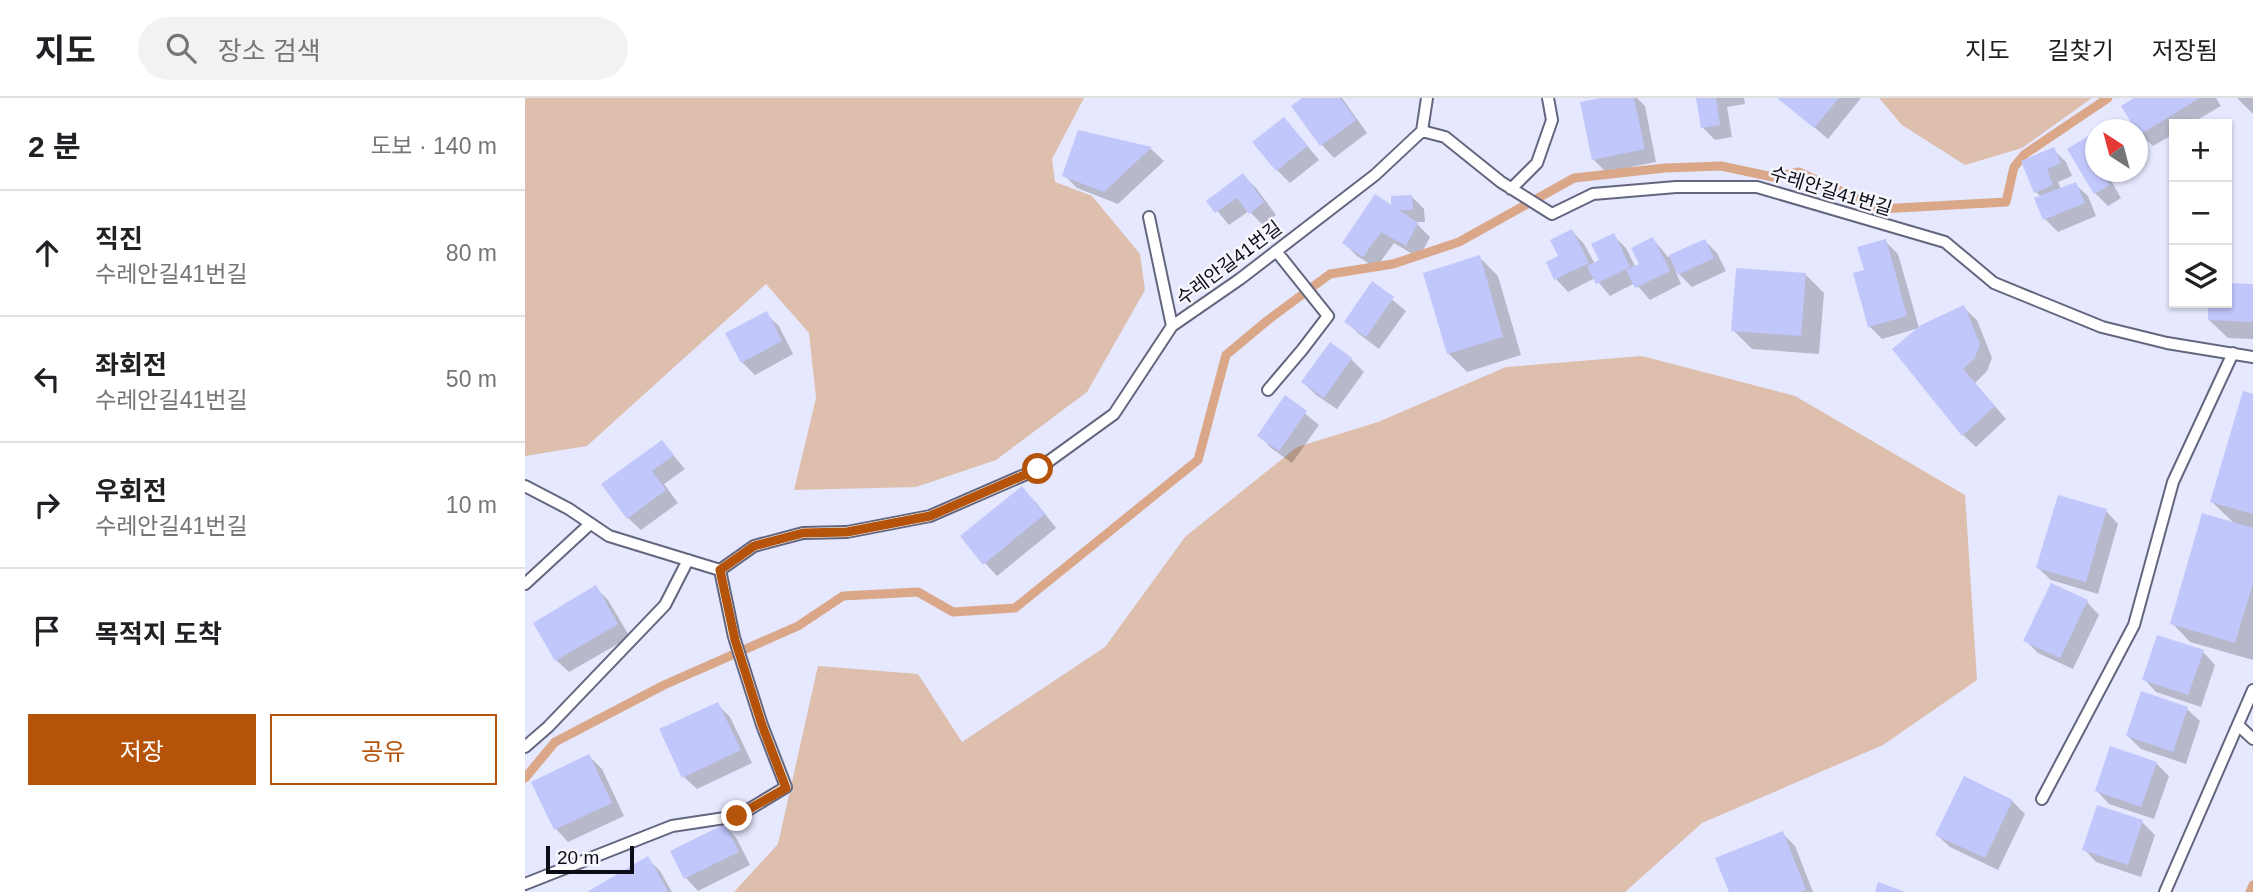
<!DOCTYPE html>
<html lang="ko">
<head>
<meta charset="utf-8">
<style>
  :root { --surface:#fff; --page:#f2f2f2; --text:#202124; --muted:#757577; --line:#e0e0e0; --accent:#b45309 }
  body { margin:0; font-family:Arial,"Noto Sans KR",sans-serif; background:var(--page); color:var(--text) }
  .controls { position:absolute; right:21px; top:21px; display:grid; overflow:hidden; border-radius:0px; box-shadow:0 2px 5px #0004 }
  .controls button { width:63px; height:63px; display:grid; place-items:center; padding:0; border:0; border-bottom:2px solid var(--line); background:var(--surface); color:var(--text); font:35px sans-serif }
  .compass { position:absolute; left:1560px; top:21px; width:63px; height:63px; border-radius:50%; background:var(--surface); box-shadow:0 2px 5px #0004; rotate:324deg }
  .scale { position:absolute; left:21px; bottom:18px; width:88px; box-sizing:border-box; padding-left:7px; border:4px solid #0b0c15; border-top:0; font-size:19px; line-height:24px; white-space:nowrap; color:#0b0c15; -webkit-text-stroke:5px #f6f6fc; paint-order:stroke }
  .stop { position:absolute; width:21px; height:21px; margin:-16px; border:5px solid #b45309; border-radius:50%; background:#fff }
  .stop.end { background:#b45309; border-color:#fff; box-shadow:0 2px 7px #0008 }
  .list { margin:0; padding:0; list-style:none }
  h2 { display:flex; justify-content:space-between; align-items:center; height:91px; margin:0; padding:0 28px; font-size:30px }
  h2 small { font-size:23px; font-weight:400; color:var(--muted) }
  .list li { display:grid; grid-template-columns:46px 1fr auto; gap:21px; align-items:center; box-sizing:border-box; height:126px; padding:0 28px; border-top:2px solid var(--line) }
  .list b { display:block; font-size:26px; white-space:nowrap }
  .list p { margin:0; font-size:23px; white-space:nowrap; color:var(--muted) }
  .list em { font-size:23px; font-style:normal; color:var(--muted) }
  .actions { display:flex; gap:14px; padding:21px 28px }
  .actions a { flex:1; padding:16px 0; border:2px solid var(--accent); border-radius:0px; text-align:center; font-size:24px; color:var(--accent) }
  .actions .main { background:var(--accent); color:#fff }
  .icon { flex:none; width:38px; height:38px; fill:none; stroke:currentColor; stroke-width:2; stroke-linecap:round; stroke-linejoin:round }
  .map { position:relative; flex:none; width:1728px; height:794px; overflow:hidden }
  header { display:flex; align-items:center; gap:42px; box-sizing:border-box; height:98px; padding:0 35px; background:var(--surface); border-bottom:2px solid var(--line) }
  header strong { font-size:33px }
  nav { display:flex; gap:38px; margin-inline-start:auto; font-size:24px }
  .search { width:490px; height:63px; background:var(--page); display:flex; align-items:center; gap:18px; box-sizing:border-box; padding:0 24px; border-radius:38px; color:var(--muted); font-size:26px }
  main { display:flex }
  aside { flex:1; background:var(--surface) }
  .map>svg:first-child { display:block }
  .green { fill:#debeac }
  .shadow { fill:#0003 }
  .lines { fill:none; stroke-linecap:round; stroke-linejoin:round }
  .stream { stroke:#daa789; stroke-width:9 }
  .building { fill:#c1c6fb }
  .service-casing { stroke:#63667e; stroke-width:14 }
  .service { stroke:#fff; stroke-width:10 }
  .route { stroke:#b45309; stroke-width:9 }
  .labels { text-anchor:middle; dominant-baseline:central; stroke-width:5; stroke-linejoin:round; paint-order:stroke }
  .street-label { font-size:19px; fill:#0b0c15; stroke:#f6f6fc }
</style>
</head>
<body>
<header>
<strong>지도</strong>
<div class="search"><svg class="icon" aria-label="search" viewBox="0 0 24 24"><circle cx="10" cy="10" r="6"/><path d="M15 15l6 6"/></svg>장소 검색</div>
<nav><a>지도</a><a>길찾기</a><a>저장됨</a></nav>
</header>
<main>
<aside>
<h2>2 분<small>도보 · 140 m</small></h2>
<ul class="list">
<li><svg class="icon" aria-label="ahead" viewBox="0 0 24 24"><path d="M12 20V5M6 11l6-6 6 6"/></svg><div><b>직진</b><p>수레안길41번길</p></div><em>80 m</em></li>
<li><svg class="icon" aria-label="left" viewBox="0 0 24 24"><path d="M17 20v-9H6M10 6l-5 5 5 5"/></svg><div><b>좌회전</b><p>수레안길41번길</p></div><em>50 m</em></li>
<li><svg class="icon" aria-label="right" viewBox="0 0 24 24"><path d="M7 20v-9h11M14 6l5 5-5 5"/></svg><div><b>우회전</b><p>수레안길41번길</p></div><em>10 m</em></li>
<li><svg class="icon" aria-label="arrive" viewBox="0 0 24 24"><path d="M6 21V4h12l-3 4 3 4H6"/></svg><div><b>목적지 도착</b></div></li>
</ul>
<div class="actions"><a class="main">저장</a><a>공유</a></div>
</aside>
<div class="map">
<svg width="1728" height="794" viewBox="0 0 1728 794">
  <rect width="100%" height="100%" fill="#e5e8fe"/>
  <path class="green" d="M0 0H559L527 61 530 84 567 98 615 156 620 192 562 294 471 362 391 389 269 392 291 300 284 235 241 186 62 348 0 358Z
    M1354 0H1567L1497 50 1440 67 1377 27Z
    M1117 258 1270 298 1440 397 1452 582 1358 647 1177 725 1100 794H209L253 746 293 568 393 576 437 644 580 549 660 439 772 349 853 324 981 269Z"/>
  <path class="shadow" d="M780 0H817L842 35 809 60 797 47 768 9Z
    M1084 0H1112L1120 8 1131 64 1081 74 1068 61Z
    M1173 0H1219L1220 6 1202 9 1207 39 1190 42 1177 29Z
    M1255 0H1336L1303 41Z
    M1613 0H1691L1696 8 1665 26H1649V36L1628 48 1615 36Z
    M1712 0H1728V16Z
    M554 34 626 51 639 63 593 106 552 90 539 77Z
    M771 34 794 62 765 85 752 72Z
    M1570 36V74H1592L1584 79 1596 100 1583 108 1570 95 1544 51Z
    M1528 51 1541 64 1547 78 1533 84 1536 91 1550 86 1563 98 1571 118 1533 134 1520 121 1516 99 1511 94Z
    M718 77 731 90 751 117 738 127 724 113 704 127 684 103Z
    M887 99 899 111 900 124H890L905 139 894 160 869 145 851 170 832 158 819 145Z
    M1047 133 1059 146 1070 166 1077 163 1088 137 1101 150 1111 170 1116 167 1128 141 1143 159 1180 143 1192 155 1201 173 1167 189 1150 172 1156 186 1125 202 1110 185 1085 198 1070 180 1043 194 1031 181 1035 159Z
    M1360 143 1373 156 1394 230 1357 241 1344 228 1341 173Z
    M954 159 973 178 996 257 942 274 923 255Z
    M1280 176 1299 195 1294 256 1227 251 1208 232Z
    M848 186 881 213 854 251 834 236 821 223Z
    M1702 187 1728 188V241L1703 240 1684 222 1685 205H1702Z
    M1439 210 1452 222 1467 260 1462 273 1450 285 1481 321 1451 349 1438 337 1397 229Z
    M241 216 254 228 268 256 230 277 217 264Z
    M826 261 839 274 812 311 791 297 778 284Z
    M1728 298V562L1665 544 1647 525 1710 426 1687 404Z
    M761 300 794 327 767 365 746 350 734 337Z
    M137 344 160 371 139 386 153 405 116 432 103 420Z
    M510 403 531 430 472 478 460 465Z
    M1581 413 1593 426 1573 496 1526 482 1513 470Z
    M71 490 83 502 105 539 44 574 31 562Z
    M1562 504 1574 517 1548 571 1513 555 1500 542Z
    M1678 554 1690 567 1676 609 1631 594 1619 581Z
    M192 606 205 619 227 665 172 691 159 679Z
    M1662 611 1675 623 1661 666 1616 651 1603 638Z
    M64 658 77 671 99 718 43 744 31 731 8 685Z
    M1631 665 1644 678 1629 721 1584 706 1572 693Z
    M1487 703 1500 716 1473 772 1425 749 1412 737Z
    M1573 709 1617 724 1630 737 1616 779 1571 764 1559 751Z
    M200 728 212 741 225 767 173 793 161 780 148 754Z
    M1257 735 1270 748 1288 794H1206Z
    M122 760 135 773 147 794H66Z"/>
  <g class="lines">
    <path class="stream" d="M0 680 30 644 139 587 273 528 318 498 393 494 428 514 490 510 673 362 701 257 743 222 805 176 868 166 934 144 1049 80 1140 70 1196 68 1248 79 1274 74 1355 111 1481 104 1489 69 1500 56 1583 0
      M1725 794 1728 787"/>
  </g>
  <path class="building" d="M777 0H815L831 22 795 48 766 8Z
    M1076 0H1109L1120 51 1067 62 1055 4Z
    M1171 0H1191L1195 27 1176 30Z
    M1252 0H1314L1289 30Z
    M1609 0H1675L1614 37 1596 8Z
    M759 19 783 48 751 73 727 44Z
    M1591 21 1597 32H1574Z
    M553 32 627 49 579 94 537 78Z
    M1570 34V74H1577L1585 87 1569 96 1542 51Z
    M1529 49 1536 65 1522 71 1528 87 1509 95 1496 63Z
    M718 75 739 104 724 116 712 100 690 115 681 103Z
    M1551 84 1560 105 1518 122 1509 100Z
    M850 96 866 107V98L887 97 888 112H874L893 125 881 148 856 134 838 159 817 145Z
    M1047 131 1064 165 1029 182 1021 164 1033 158 1025 142Z
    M1089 135 1105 169 1071 186 1062 168 1074 162 1066 146Z
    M1128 139 1145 173 1110 190 1101 172 1114 166 1106 150Z
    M1180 141 1189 160 1153 177 1144 157Z
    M1361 141 1382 218 1343 229 1328 175 1339 172 1332 149Z
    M955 157 978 239 922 256 898 175Z
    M1211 170 1281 175 1276 238 1206 233Z
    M847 183 869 199 841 239 819 224Z
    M1702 185 1728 186V224L1683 222V205H1702Z
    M1439 207 1455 246 1450 260 1438 271 1470 308 1437 338 1367 251 1396 227Z
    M242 213 257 243 216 265 200 235Z
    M805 244 827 260 799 300 776 284Z
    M1718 293 1728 296V416L1685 404Z
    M760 297 782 313 754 353 732 338Z
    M137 342 149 357 127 373 141 392 102 421 76 386Z
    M497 388 520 416 458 467 435 438Z
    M1533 397 1582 411 1561 484 1511 470Z
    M1677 415 1728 430V485L1710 545 1645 526Z
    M1526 485 1563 502 1535 560 1498 543Z
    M71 487 93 526 30 563 8 525Z
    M1632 537 1679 552 1663 597 1617 582Z
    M1616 593 1663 609 1648 654 1601 638Z
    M193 604 216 652 157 680 134 631Z
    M1585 648 1632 664 1616 709 1570 693Z
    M64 656 87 705 29 732 6 684Z
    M1439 678 1488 702 1460 760 1410 737Z
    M1572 707 1618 722 1603 767 1557 752Z
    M200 726 214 754 159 781 145 753Z
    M1258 733 1281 792 1275 794H1204L1190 760Z
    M123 758 143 793 140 794H62Z
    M1353 784 1380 794H1350Z"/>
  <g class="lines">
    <g class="service-casing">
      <path id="service" d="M897 33 902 0
        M986 91 1012 65 1027 22 1023 0
        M624 119 647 228
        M743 292 777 252 803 218 751 153
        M0 388 44 411 84 438 195 472
        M0 486 65 426
        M1713 627 1728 641
        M0 649 23 629 140 507 163 462
        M1517 701 1609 527 1648 384 1708 255
        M0 786 147 728 213 718 261 689 237 627 209 539 195 472 229 448 278 435 322 434 405 418 513 371 589 316 647 228 715 181 850 77 897 33 920 39 976 84 1027 116 1068 96 1151 89H1232L1420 144 1469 185 1577 229 1642 245 1728 259
        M1640 794 1728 592"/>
    </g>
    <use href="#service" class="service"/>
  </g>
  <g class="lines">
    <path class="route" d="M212 718 261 690 237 627 210 542 195 472 229 448 278 435 322 434 405 418 513 371"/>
  </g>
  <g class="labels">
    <g class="street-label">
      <text transform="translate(1306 93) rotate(17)">수레안길41번길</text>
      <text transform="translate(704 165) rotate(-37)">수레안길41번길</text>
    </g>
  </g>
</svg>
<div class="controls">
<button>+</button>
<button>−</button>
<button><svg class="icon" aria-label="layers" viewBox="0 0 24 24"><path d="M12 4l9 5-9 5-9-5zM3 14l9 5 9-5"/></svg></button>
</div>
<svg class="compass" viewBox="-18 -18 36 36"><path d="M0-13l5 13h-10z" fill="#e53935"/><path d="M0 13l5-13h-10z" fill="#757577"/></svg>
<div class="scale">20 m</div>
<div class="stop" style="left:513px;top:371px"></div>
<div class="stop end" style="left:212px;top:718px"></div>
</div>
</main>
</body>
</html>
